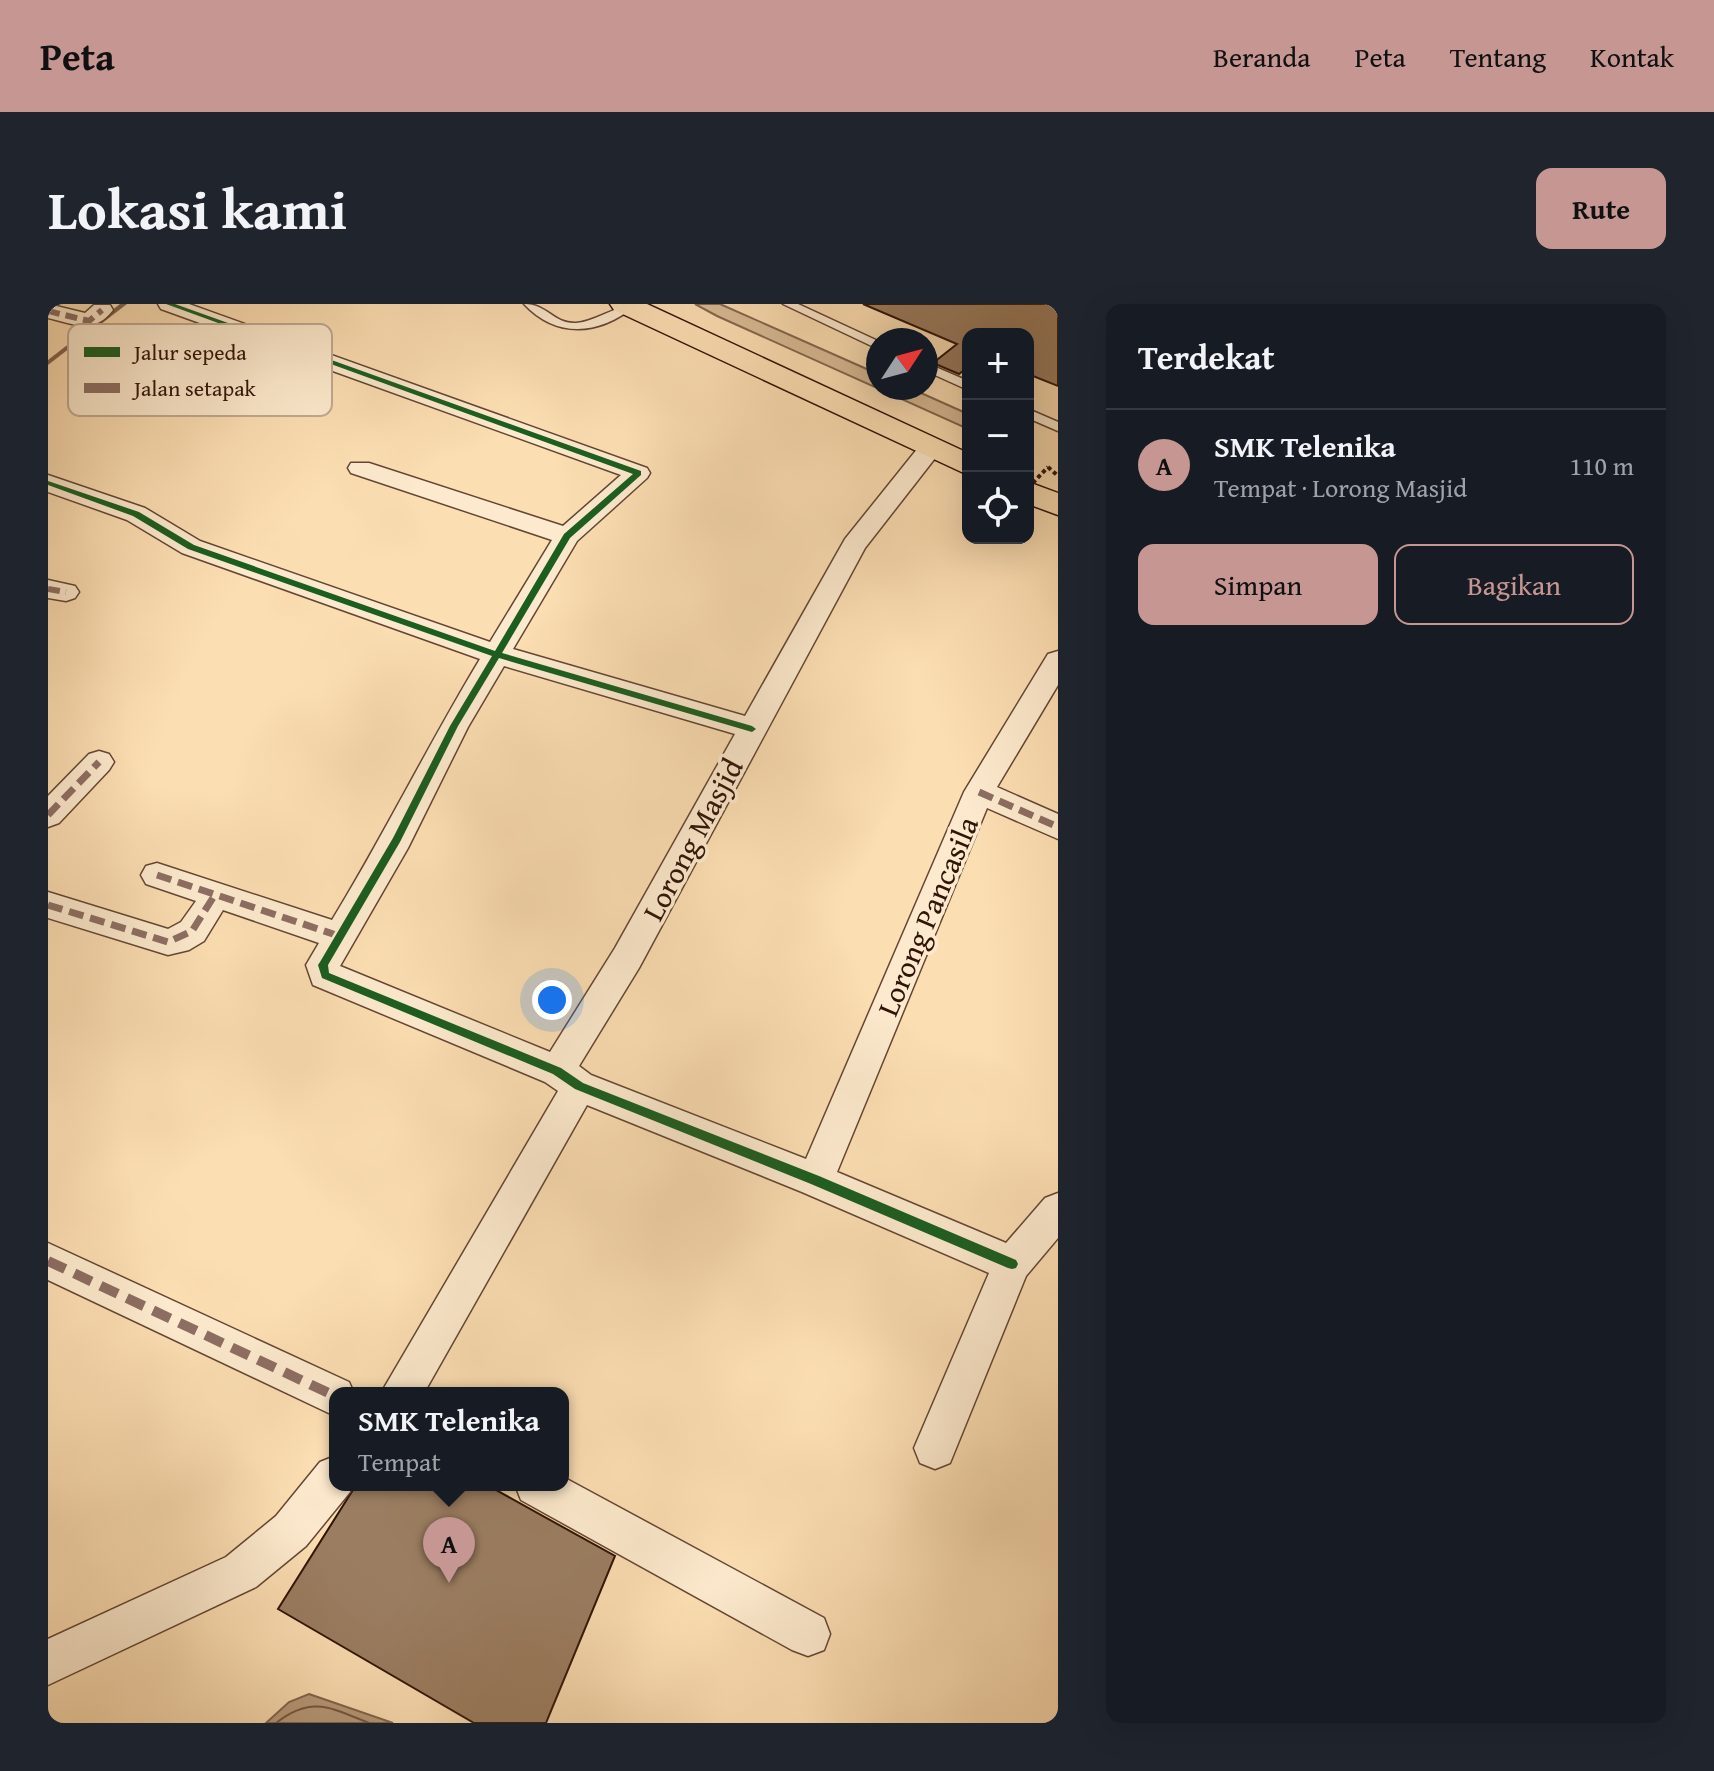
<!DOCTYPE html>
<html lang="id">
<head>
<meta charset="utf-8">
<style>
  :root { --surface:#171b24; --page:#20242c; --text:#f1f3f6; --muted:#9ea1a6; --line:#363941; --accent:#c59692 }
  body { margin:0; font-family:"Gentium Book Plus",serif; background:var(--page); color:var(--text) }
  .controls { position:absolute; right:24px; top:24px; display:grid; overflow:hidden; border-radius:16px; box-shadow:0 8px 32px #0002 }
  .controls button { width:72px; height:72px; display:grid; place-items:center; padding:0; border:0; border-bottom:2px solid var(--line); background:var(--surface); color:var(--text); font:40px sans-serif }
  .compass { position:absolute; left:818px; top:24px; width:72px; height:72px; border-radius:50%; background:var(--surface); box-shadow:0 8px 32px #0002; rotate:54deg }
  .you { position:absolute; left:504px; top:696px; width:28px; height:28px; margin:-20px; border:6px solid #fff; border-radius:50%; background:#1a73e8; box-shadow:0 0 0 12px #1a73e833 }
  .badge { display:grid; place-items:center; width:52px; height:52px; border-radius:50%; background:var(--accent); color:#111; font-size:26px; font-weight:700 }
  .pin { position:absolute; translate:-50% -66px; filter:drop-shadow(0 2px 4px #0008) }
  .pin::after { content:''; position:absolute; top:42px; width:28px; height:24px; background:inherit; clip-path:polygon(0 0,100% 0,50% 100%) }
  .popup { position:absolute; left:281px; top:1083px; width:240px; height:104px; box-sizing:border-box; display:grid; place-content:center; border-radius:16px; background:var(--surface); filter:drop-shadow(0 2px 6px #0005); font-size:26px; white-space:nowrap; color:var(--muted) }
  .popup b { font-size:30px; color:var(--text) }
  .popup::after { content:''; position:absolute; left:50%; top:100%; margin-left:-16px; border:16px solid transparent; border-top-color:var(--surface) }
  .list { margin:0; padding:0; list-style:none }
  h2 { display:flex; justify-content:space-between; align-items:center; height:104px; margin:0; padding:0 32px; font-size:34px }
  h2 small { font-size:26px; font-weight:400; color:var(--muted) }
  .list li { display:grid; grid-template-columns:52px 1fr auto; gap:24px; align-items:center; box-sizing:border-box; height:112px; padding:0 32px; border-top:2px solid var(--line) }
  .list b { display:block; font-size:30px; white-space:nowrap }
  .list p { margin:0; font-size:26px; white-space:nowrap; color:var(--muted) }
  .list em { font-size:26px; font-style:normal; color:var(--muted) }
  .actions { display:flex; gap:16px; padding:24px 32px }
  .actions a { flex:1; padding:18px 0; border:2px solid var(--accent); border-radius:16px; text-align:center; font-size:28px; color:var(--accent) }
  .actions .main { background:var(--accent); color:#111 }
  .icon { flex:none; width:44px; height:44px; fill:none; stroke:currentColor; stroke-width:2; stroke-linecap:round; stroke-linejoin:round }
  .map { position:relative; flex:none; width:1010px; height:1419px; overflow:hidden; border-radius:16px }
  header { display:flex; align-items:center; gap:48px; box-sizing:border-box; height:112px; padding:0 40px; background:var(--accent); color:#111 }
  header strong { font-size:38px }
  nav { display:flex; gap:44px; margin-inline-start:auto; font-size:28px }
  .intro { display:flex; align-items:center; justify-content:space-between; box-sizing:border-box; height:192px; padding:0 48px }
  h1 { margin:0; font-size:56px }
  .button { padding:20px 36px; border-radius:16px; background:var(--accent); color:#111; font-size:28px; font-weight:700 }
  main { display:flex; gap:48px; padding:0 48px }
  aside { flex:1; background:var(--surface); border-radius:16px; box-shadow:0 8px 32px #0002 }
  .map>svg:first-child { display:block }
  .green { fill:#d9bc96; stroke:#85684f; stroke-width:2 }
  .water { fill:#b79979; stroke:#81644c; stroke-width:2 }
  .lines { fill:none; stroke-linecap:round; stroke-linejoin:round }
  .shore { stroke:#745640; stroke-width:2 }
  .stream { fill:#81644c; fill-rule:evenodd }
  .building { fill:#9b7d61; stroke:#311408; stroke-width:2 }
  .lane-casing { stroke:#644633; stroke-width:3 }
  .street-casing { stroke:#644633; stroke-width:3 }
  .highway-casing { stroke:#311408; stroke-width:3 }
  .path { stroke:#311408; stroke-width:4; stroke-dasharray:4 3; stroke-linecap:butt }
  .lane { fill:#fdeace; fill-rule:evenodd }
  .street { fill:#fdeace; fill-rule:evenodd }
  .highway { fill:#fcdeb3; fill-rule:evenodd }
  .path-bridge { stroke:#311408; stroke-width:4; stroke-dasharray:4 3; stroke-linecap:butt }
  .quiet-far2 { stroke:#8d6e63; stroke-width:6; stroke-dasharray:12 6; stroke-linecap:butt }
  .quiet-far1 { stroke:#8d6e63; stroke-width:7; stroke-dasharray:15 7; stroke-linecap:butt }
  .quiet { stroke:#8d6e63; stroke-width:10; stroke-dasharray:19 10; stroke-linecap:butt }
  .cycleway-casing { stroke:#fdeace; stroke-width:5 }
  .cycleway { fill:#1b5e20; fill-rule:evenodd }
  .labels { text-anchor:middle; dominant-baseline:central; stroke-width:7; stroke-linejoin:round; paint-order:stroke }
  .street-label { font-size:30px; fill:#311408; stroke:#fdeace }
  .key { fill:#fdeace; stroke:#c0aa93; stroke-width:2 }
  .key-label { font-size:22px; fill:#311408 }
</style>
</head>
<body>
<header>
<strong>Peta</strong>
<nav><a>Beranda</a><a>Peta</a><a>Tentang</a><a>Kontak</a></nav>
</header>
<div class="intro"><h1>Lokasi kami</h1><a class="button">Rute</a></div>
<main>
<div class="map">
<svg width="1010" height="1419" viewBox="0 0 1010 1419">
  <rect width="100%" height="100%" fill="#fcdeb3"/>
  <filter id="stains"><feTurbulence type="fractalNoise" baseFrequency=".0025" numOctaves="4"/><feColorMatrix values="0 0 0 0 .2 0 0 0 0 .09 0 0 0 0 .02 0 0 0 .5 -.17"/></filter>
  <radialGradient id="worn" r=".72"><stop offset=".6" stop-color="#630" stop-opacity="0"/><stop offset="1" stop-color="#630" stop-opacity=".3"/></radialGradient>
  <path class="green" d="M647 0H672L830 70V84H862L920 110V125L669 12Z"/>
  <path class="water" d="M261 1390 345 1419H218L241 1398Z"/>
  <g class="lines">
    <path class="shore" d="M228 1419C264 1391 283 1404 321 1419"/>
    <path class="stream" d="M72 0H79L0 61V56Z"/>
  </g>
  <path class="building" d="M815 0H1010V82L980 70V30H920V63L911 70 885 59 909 40Z
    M308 1181H439L567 1252 498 1419H426L230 1305Z"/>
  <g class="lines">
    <g class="lane-casing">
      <path id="lane" d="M476 0C500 0 505 20 528 19 548 18 569 0 587 2 551 31 509 35 476 0Z
        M735 0H750L830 37V45Z
        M878 59 920 77V86L878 67Z
        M980 105 1010 118V127L980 114Z"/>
    </g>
    <g class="street-casing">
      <path id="street" d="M0 0 37 9 46 1H62L65 6C46 31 26 20 0 14Z
        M110 0H141L599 164 602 169 599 174 529 237 465 345 697 412 797 235 874 139H892L895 144 817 244 591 664 531 762 543 771 758 855 916 488 1000 350 1010 347V381L949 483 1010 510V535L939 504 789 868 958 939 997 894 1010 889V934L978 972 902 1159 887 1165 872 1159 866 1144 941 969 754 888 539 801 376 1089H333L510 787 497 778 265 681 258 661 271 639 175 606 156 637 141 646 120 651 0 614V588L120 625 133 618 148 597 98 580 93 571 98 562 109 559 284 616C336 531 380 441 432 355L134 249 79 216 0 188V171L97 204 152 237 442 338 504 236 303 169 300 164 303 159H321L515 222 573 171 113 5ZM456 362 687 430 567 644 502 748 292 662 360 544 420 423Z
        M0 276 27 282 31 288 27 294 18 297 0 294Z
        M51 447 61 450 66 458 61 466 11 519 0 523V492L41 450Z
        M0 939 301 1078 306 1089H287V1112L0 976Z
        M287 1152V1181H305L302 1188 258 1242 208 1283 0 1381V1335L178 1253 228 1212 272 1158Z
        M515 1173 776 1314 782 1330 776 1346 760 1352 744 1346 473 1196 467 1181H515Z"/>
    </g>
    <g class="highway-casing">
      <path id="highway" d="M562 0H599L920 149V171L566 6Z
        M980 178 1010 189V211L980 200Z"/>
    </g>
    <path class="path" d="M1000 163 1009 171"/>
    <use href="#lane" class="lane"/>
    <use href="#street" class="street"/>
    <use href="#highway" class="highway"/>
    <path class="path-bridge" d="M980 184 1000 163"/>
    <path class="quiet-far2" d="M0 7 41 17 54 6
      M0 285 18 288"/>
    <path class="quiet-far1" d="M931 488 1010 523
      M0 511 51 458
      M109 571 291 632
      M0 601 120 638 144 627 168 589"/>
    <path class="quiet" d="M0 957 287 1092"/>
    <g class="cycleway-casing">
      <path id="cycleway" d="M118 0H127L593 167V171L522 234 454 349 704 422 708 425 704 428 451 354 410 422 352 538 280 661 281 669 513 764 535 779 771 872 968 956 970 960 968 964 964 965 960 964 763 880 527 785 505 770 274 674 270 661 272 658 345 534 402 422 444 352 140 245 85 212 0 181V177L91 208 146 241 447 347 516 230 585 170Z"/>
    </g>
    <use href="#cycleway" class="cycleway"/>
  </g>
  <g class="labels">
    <g class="street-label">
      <text transform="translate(644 535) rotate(-62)">Lorong Masjid</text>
      <text transform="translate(879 612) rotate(-67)">Lorong Pancasila</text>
    </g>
  </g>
  <rect x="20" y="20" width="264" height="92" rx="12" class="key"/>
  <rect x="36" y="43" width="36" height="10" fill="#1b5e20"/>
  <rect x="36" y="79" width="36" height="10" fill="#8d6e63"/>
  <g class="key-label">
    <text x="86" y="56">Jalur sepeda</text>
    <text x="86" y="92">Jalan setapak</text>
  </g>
  <rect width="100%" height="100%" filter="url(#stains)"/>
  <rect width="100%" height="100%" fill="url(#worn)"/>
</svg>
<div class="controls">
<button>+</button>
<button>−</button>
<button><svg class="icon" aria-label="locate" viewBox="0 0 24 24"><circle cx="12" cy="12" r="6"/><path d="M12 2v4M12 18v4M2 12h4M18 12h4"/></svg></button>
</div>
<svg class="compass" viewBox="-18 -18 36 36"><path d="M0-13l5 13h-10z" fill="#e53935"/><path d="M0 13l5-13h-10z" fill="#9ea1a6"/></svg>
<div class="you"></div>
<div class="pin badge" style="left:401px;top:1279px">A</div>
<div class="popup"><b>SMK Telenika</b>Tempat</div>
</div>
<aside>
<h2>Terdekat<small></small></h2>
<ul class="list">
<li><span class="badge">A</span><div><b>SMK Telenika</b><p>Tempat · Lorong Masjid</p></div><em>110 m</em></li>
</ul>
<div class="actions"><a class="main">Simpan</a><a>Bagikan</a></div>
</aside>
</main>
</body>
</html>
